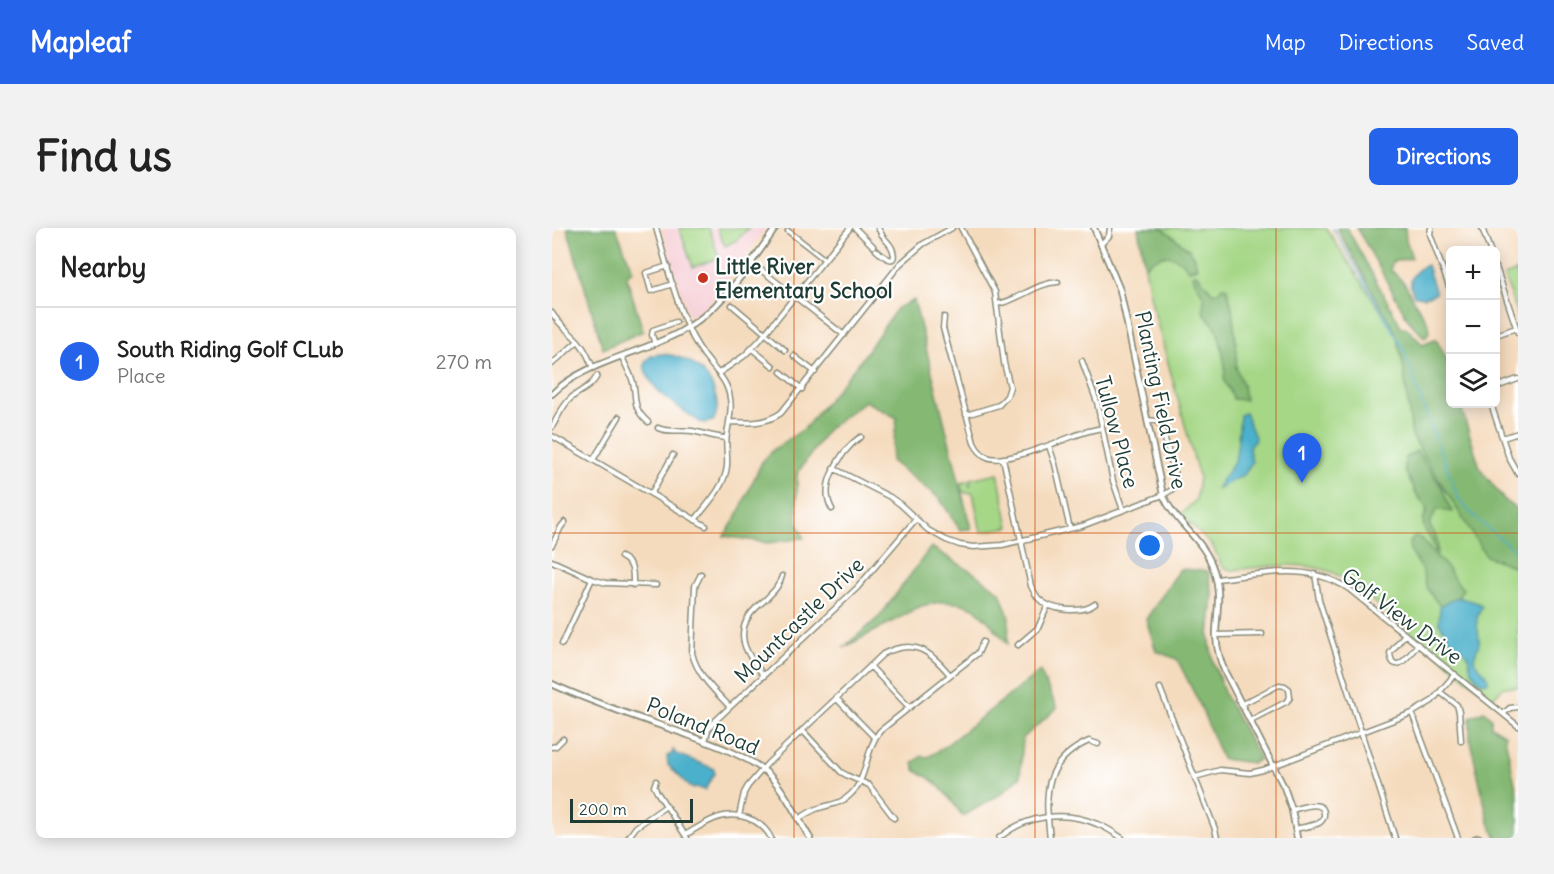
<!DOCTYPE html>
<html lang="en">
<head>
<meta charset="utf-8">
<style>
  :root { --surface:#fff; --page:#f2f2f2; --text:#222; --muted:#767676; --line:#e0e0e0; --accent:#2563eb }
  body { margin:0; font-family:Delius,sans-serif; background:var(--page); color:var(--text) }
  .controls { position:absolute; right:18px; top:18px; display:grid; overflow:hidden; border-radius:9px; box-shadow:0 3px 15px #0003 }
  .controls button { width:54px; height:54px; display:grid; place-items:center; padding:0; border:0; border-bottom:2px solid var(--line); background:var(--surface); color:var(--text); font:30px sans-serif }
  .scale { position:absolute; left:18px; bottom:15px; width:123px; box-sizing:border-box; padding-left:6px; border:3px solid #1f3d34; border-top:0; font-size:16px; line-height:21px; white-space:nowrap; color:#1f3d34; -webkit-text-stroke:4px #fff; paint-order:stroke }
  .you { position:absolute; left:598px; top:318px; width:21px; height:21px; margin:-15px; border:4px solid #fff; border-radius:50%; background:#1a73e8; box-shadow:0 0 0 9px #1a73e833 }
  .badge { display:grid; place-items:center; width:39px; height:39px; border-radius:50%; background:var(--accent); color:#fff; font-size:20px; font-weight:700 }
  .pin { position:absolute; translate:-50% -50px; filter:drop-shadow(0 2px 3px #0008) }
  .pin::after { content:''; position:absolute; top:32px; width:21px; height:18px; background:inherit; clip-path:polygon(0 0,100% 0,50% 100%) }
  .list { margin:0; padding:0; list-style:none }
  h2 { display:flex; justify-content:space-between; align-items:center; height:78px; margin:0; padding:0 24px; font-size:26px }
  h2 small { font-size:20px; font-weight:400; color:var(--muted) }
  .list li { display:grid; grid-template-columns:39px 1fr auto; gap:18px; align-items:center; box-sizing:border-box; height:108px; padding:0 24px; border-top:2px solid var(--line) }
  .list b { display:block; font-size:22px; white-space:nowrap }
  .list p { margin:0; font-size:20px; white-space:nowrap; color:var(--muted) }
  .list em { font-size:20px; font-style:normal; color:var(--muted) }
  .icon { flex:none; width:33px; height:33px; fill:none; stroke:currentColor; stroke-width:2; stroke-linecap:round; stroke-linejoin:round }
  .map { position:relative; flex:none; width:966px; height:610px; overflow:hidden; border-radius:9px }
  header { display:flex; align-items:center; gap:36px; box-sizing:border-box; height:84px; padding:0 30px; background:var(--accent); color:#fff }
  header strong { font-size:28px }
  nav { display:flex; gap:33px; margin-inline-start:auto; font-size:21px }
  .intro { display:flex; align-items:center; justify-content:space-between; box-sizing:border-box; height:144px; padding:0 36px }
  h1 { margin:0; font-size:42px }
  .button { padding:15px 27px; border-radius:9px; background:var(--accent); color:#fff; font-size:21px; font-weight:700 }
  main { display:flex; gap:36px; padding:0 36px }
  aside { flex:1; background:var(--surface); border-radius:9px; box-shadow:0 3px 15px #0003 }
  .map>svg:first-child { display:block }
  .built { fill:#f6cfd6 }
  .green { fill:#a5d786; stroke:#628a5d; stroke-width:1.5 }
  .forest { fill:#84b873; stroke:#527a54; stroke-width:1.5 }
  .water { fill:#4bb0cb; stroke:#357680; stroke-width:1.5 }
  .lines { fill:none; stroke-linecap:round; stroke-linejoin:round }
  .stream { stroke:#4bb0cb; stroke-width:1.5 }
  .minor-casing { stroke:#8a8c79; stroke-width:7 }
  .tertiary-casing { stroke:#8a8c79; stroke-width:8 }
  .minor { stroke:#fff; stroke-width:4 }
  .tertiary { stroke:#fff; stroke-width:4.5 }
  .grid { fill:none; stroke:#d45610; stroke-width:1.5; stroke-opacity:0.55 }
  .poi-dot { fill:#c8321e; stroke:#fff; stroke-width:2 }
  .labels { text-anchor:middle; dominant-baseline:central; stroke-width:4.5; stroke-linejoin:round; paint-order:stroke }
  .poi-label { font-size:21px; font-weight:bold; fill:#1f3d34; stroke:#fff; text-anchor:start }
  .street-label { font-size:21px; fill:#1f3d34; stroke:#fff }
</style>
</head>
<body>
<header>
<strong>Mapleaf</strong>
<nav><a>Map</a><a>Directions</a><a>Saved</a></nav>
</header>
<div class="intro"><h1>Find us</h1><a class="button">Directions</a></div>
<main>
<aside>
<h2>Nearby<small></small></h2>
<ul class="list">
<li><span class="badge">1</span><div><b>South Riding Golf CLub</b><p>Place</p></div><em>270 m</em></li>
</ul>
</aside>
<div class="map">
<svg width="966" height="610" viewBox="0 0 966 610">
  <rect width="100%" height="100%" fill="#fff"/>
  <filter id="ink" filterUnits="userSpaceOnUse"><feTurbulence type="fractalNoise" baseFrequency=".0167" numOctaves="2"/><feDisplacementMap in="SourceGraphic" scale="12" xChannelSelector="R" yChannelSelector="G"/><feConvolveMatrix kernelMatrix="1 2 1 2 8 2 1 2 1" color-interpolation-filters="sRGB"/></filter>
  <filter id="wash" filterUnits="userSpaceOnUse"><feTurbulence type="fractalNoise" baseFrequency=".008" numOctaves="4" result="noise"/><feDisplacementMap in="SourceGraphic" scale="24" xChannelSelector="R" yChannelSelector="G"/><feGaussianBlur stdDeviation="1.35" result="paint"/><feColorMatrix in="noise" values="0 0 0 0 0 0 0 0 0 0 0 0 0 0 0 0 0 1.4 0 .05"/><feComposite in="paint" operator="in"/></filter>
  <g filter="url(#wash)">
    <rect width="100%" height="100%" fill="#f5dbbe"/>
    <path class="built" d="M110 0H214L166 64 155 77 139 89 137 88 134 80Z"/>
    <path class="green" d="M127 0H157L167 30 141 39Z
      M165 0H197L185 12 173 18Z
      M586 0H774L844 106 851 136 934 328 966 340V459H952L941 470 932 465 796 353C791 350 785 347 779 344 748 332 713 339 681 342L671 340 661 319 629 286 644 272 647 249 599 72Z
      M966 43V89L952 48Z
      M446 245 457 299 429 304 421 265H413L410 262 408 256 415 253 419 259 418 251Z"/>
    <path class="forest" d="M15 0H64L81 43 76 46 75 50 91 103 51 121Z
      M586 0H610L638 22 642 29 645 39 637 42C623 24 610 23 593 38Z
      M785 0H795L850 100 854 99 871 117 884 111 895 132 898 143V176H908L928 240 953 273 966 282V340L934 328 860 208 851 136 844 106Z
      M805 0H853L854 12 860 30 840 34 839 42 853 56 861 71 876 95 878 102 873 110 857 93Z
      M641 46H645L661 65 666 64 670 59 675 60 680 80 685 124 684 139 691 157 693 172 681 171C680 163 673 158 672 150 672 150 673 142 673 141 673 134 667 106 664 100 661 94 655 91 652 85 650 80 652 77 652 71 650 62 642 56 641 46Z
      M362 72 419 301 408 302 388 271 339 233 345 190 313 173 276 201 245 246V293L252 310 216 315 172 308 184 290 210 234 222 221 253 200 309 132 345 80Z
      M865 223 889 258 900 284 885 281 877 297C885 308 888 315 884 328 898 339 899 350 911 361L906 369 888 378C883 372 878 366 874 358 872 353 872 345 869 340 864 329 849 318 864 308L870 311 881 325 883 323 881 315 872 300 871 293 875 282 873 277 864 266 861 258 853 243V230Z
      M379 319 422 345 448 364 457 389 456 416 437 394 422 380 408 375 388 374 369 378 291 420 328 388Z
      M628 341 656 343 661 368 657 408 661 433 673 467 708 531 701 535 670 531 648 477 625 431 604 423 594 391Z
      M488 443 505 480 471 510 468 549 449 566 411 588C398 571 385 551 364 543L361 535 370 528 376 529 388 522Z
      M932 483 939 490V498L954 507 953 510 966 569V610H945L937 595 918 512V489Z"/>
    <path class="water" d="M875 37 884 65 873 69 863 68C854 55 860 43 875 37Z
      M111 126C134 128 157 142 163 166 166 175 166 185 161 193L152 195 148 194C136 186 120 175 109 166 103 160 88 141 94 133 97 127 105 126 111 126Z
      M693 185 703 209 702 214 698 217 697 221 700 234 692 247 664 261 683 233 686 213 688 187Z
      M906 369C913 373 925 372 930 378 919 396 929 401 927 416 926 422 920 428 923 434 928 443 936 442 936 454L930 455C919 446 918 441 916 427L899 413 887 395 888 378Z
      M121 522 124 526 161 540 163 545 153 562 148 561 145 559 142 560 138 559 116 537 115 528 120 526Z"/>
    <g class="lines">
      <path class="stream" d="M781 0 851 120 874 186 901 255 905 268 914 280 927 293 966 325"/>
    </g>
  </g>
  <g filter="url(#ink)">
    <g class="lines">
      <g class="minor-casing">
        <path id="minor" d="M104 0C114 33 122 69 136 100 142 113 149 124 158 135 163 142 170 148 174 157 182 174 178 188 175 206 173 217 176 227 175 238 173 259 155 276 143 292
          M303 0 321 18
          M326 0 330 7
          M409 0 443 64 452 135 458 159 455 168 447 177 414 187
          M879 0 878 6 898 61
          M930 0 938 22
          M236 3 272 31
          M549 16 557 8 558 0
          M324 22C327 25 346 41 341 23 340 19 335 13 332 10
          M199 34 292 107
          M116 38 94 45 99 63 121 56
          M944 39 966 105
          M445 76C467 73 483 55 506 54
          M180 77 233 122
          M0 85C7 97 18 104 27 114 34 122 37 131 41 140
          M392 89 391 100 422 215C425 221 428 226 435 229 452 237 504 214 522 208 531 204 540 202 550 200
          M944 107 964 100
          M103 116 100 107 101 102 124 94
          M200 121 221 138
          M242 128 263 144
          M70 129C73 136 77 143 80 151 86 169 78 178 96 194
          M530 133 545 174 561 253 571 282
          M0 136 26 113
          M229 144 250 161
          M167 145 192 128 207 113 298 0
          M944 159 966 151
          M939 176 957 230 966 246
          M177 194C197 195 213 196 229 185L348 36 371 16 400 0
          M0 199C6 189 10 178 19 170 28 162 39 160 45 148
          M106 200C117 205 128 201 140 203 152 205 161 209 174 210
          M0 208 154 298
          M951 210 966 205
          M497 218 503 236 518 301
          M451 230 479 358C481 362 484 368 487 371 499 383 530 386 543 376
          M41 232 67 189
          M281 240 338 269 348 276 376 302 394 312 408 317 421 319 450 317 530 298 611 267C619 263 624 260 624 250L609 197 604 193 595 192
          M99 266 121 227
          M280 281C269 262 280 242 291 226 297 219 301 213 309 209
          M0 317 9 299 13 294
          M69 329C82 336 81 343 81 357
          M0 333 40 351 54 355 104 357
          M149 346 143 358 140 425C145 447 163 463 178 479
          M763 346 767 372 843 610
          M665 351C711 346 756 334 797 361L966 498
          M853 406 838 425C841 451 860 424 866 416
          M664 407 710 406
          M10 416 40 351
          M466 417 486 400 496 377
          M318 438 357 479
          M212 448C198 430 182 411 197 388 201 382 208 376 214 371 221 364 227 359 230 348
          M608 460 663 601 665 610
          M888 464 905 477 907 484 909 513
          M284 470 323 510
          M690 476 727 457 733 458 737 461 738 470 734 474 699 492
          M860 485 906 610
          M951 486 958 480 966 479
          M250 502 289 544 296 548 317 557 342 590
          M153 513 156 502 162 494 305 360 364 291
          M0 519 4 518 11 511
          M643 549 668 542 698 545 711 542 860 485 880 473 903 446
          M104 553 102 558 105 564 135 610
          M740 582C748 580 773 570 772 587 772 590 770 593 767 595 761 598 751 599 743 601
          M187 588 192 565 196 558 215 536 331 426C363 410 378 423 398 447
          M246 591C253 587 260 582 267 580 279 576 289 576 298 567 316 551 313 521 328 503L426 425 431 414
          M133 607C142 602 152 595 162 591 183 582 209 590 219 610
          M76 610 84 599 114 578
          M447 610C474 587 513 582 545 596 554 599 562 605 570 610
          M498 610C493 567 490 534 537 513L546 516
          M923 610 927 609"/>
      </g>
      <g class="tertiary-casing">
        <path id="tertiary" d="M542 0 568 62 611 267C624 297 652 310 662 343 670 367 664 385 664 408 665 421 668 433 673 444L732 559 740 582 745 610
          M0 166C32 134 88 126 128 104 171 81 196 38 224 0
          M0 456C43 476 88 490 133 506 158 515 196 528 215 545 233 562 245 589 258 610"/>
      </g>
      <use href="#minor" class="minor"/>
      <use href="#tertiary" class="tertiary"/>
    </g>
  </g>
  <path class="grid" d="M242 0V610M483 0V610M724 0V610M0 305H966"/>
  <circle class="poi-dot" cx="151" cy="50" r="6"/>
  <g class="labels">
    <g class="poi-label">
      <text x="163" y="38">Little River<tspan x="163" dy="24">Elementary School</tspan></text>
    </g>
    <g class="street-label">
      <text transform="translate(609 172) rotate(78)">Planting Field Drive</text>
      <text transform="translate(565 204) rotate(75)">Tullow Place</text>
      <text transform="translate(850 388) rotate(37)">Golf View Drive</text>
      <text transform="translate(247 392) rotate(-44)">Mountcastle Drive</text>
      <text transform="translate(151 498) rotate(22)">Poland Road</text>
    </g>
  </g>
</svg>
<div class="controls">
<button>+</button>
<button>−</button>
<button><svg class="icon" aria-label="layers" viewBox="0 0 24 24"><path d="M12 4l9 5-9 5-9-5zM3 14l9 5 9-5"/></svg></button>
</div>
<div class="scale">200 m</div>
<div class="you"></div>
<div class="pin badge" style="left:750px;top:255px">1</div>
</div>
</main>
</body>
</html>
